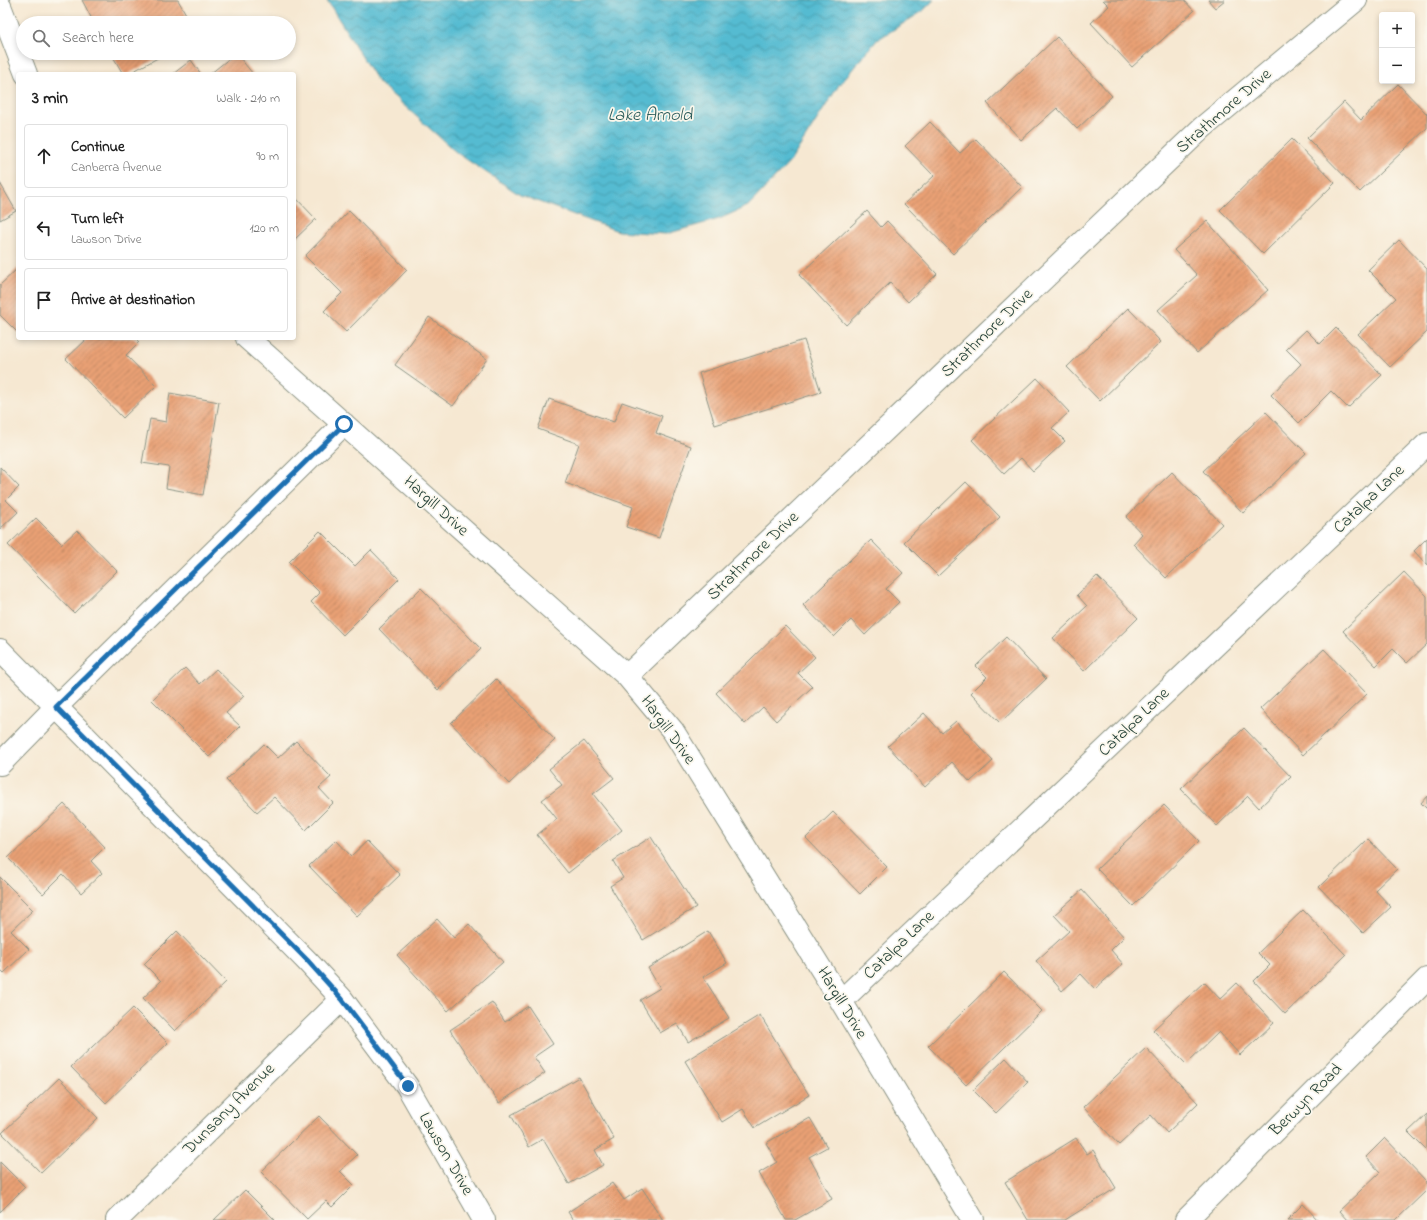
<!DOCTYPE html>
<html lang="en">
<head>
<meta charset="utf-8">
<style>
  :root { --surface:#fff; --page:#f2f2f2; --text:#222; --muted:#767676; --line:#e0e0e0 }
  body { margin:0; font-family:"Indie Flower",sans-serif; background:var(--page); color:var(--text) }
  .controls { position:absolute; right:12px; top:12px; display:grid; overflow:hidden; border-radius:4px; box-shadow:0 2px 6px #0003 }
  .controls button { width:36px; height:36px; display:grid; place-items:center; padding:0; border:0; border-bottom:1px solid var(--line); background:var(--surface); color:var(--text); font:20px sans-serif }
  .stop { position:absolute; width:12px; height:12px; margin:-9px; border:3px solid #1f6fb2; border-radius:50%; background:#fff }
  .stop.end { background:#1f6fb2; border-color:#fff; box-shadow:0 1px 4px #0008 }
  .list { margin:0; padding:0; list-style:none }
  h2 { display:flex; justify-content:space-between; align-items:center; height:52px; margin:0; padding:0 16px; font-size:17px }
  h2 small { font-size:13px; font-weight:400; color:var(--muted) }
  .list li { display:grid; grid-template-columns:26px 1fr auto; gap:12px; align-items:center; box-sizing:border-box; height:64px; margin:0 8px 8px; padding:0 8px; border:1px solid var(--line); border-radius:4px }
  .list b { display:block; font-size:15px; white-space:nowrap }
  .list p { margin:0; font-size:13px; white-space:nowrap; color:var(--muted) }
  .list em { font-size:13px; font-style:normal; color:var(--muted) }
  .icon { flex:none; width:22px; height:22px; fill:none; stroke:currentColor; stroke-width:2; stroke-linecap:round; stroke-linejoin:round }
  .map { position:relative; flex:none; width:1427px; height:1220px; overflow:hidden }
  .search { position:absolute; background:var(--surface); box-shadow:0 2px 6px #0003; left:16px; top:16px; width:280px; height:44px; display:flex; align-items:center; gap:10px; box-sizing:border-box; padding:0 14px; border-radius:22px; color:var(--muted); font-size:15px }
  .panel { position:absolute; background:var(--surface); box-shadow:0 2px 6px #0003; left:16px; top:72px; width:280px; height:268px; border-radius:4px }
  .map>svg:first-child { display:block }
  .water { fill:url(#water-waves); stroke:#3a7c82 }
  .building { fill:url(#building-hatch) }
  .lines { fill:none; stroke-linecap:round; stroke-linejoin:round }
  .street-casing { stroke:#8a9283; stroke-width:24 }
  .street { stroke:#fff; stroke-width:22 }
  .route { stroke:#1f6fb2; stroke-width:5 }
  .labels { text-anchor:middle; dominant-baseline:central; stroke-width:3.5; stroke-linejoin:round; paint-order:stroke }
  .street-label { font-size:17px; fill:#1f3d34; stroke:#fbf7ec }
  .water-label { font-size:18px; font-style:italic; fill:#2c5c5b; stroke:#fbf7ec }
</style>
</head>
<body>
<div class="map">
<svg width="1427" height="1220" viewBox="0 0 1427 1220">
  <defs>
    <pattern id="water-waves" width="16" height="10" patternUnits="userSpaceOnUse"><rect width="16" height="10" fill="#54bbd1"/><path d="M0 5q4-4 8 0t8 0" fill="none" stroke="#4599aa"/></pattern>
    <pattern id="building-hatch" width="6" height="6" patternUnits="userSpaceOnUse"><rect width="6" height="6" fill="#e9a075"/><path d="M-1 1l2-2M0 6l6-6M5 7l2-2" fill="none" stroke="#bc8461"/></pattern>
  </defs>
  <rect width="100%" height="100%" fill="#fbf7ec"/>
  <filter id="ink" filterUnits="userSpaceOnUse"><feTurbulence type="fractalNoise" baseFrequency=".025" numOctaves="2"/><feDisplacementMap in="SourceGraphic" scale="8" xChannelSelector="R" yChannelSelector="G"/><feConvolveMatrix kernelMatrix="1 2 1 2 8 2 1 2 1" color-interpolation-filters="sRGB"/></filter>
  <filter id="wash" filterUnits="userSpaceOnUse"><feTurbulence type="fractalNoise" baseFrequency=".012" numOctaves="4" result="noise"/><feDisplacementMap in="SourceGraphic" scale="16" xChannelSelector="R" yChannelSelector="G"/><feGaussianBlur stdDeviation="0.9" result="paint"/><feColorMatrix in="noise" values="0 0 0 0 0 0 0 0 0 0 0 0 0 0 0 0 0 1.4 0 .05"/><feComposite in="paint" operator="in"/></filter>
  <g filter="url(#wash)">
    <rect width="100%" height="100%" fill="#f6e8d2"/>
    <path class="water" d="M327 0H934L923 11 877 40 839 85 790 162 748 206 719 219 666 234 618 231 520 195 457 153 377 81Z"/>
    <g id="blocks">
      <path class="building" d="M82 0H178L191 23H94Z
        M1103 0H1184L1194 11 1132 67 1091 23 1109 6Z
        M1208 0H1225L1215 8Z
        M1057 37 1112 96 1077 129 1057 108 1021 140 987 103Z
        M111 53H167L128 74H123Z
        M236 53 253 74H210Z
        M191 60 201 74H173Z
        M1398 84 1427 114V128L1360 192 1307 138 1344 102 1361 120Z
        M930 122 960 153 976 139 1022 187 953 254 904 204 934 176 905 146Z
        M1292 139 1335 183 1263 254 1220 210Z
        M0 183 16 211 0 220Z
        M294 196 316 219 294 240Z
        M349 211 407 270 346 332 324 311 342 293 305 256Z
        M867 211 881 227 887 221 937 274 908 302 890 283 846 325 799 275Z
        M1207 221 1268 290 1197 353 1158 310 1197 275 1174 250Z
        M1399 240 1427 269V332L1390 367 1358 334 1396 298 1368 270Z
        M18 268V333L0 315V285Z
        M1128 308 1161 342 1100 401 1067 367Z
        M429 317 487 359 453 406 395 365Z
        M1336 328 1382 375 1348 408 1331 391 1299 423 1271 395 1301 364 1286 349 1306 330 1320 344Z
        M88 338H135L139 342 126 355 156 386 123 418 66 359Z
        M804 340 821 392 715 425 699 373Z
        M1037 378 1069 412 1052 428 1065 441 1033 471 1021 458 1004 474 972 440Z
        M170 393 219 402 203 495 166 488 169 467 142 463 150 419 166 422Z
        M549 399 614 422 622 402 662 416 656 433 691 446 659 538 626 527 633 507 565 483 579 444 538 429Z
        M1266 412 1306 453 1243 513 1203 471Z
        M0 467 19 487 6 500 18 512 0 529Z
        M1172 472 1222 524 1166 578 1133 544 1142 534 1126 517Z
        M966 482 1000 517 938 576 904 542Z
        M36 518 62 544 77 530 117 571 74 613 8 545Z
        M320 531 355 566 371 550 399 579 343 635 311 602 320 593 289 562Z
        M1427 538V565L1414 551Z
        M871 540 903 573 886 589 899 602 865 635 851 620 834 637 803 605Z
        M1404 572 1427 596V644L1407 663 1393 649 1376 666 1343 631Z
        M1097 576 1138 618 1084 671 1053 638 1087 606 1077 595Z
        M421 588 481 649 438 690 379 629Z
        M785 626 815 657 798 673 812 687 776 721 763 707 745 724 716 693Z
        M1006 637 1046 679 1000 723 971 693 987 677 976 666Z
        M1324 649 1367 694 1303 755 1260 709Z
        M185 668 200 684 216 669 244 696 226 713 240 726 209 757 152 700Z
        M496 679 555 740 509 784 451 723Z
        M924 713 942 733 956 721 993 761 970 782 952 762 925 787 888 746Z
        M1244 728 1291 777 1259 808 1248 796 1217 826 1181 789Z
        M296 741 331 777 319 788 333 803 306 830 274 797 257 812 226 780 264 744 278 758Z
        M584 741 614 778 593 794 622 830 568 873 537 835 557 819 542 800 562 785 549 769Z
        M1427 796V809L1421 803Z
        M64 804 105 847 91 861 102 873 81 893 63 874 43 894 8 858Z
        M1164 805 1199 841 1133 906 1097 869Z
        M833 812 887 867 860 894 806 838Z
        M651 837 696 907 643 940 610 886 623 878 613 861Z
        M1368 839 1397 869 1375 890 1391 907 1363 933 1319 887Z
        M336 840 351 856 367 841 400 875 357 916 309 866Z
        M0 877 33 910 11 931 29 949 4 973 0 969Z
        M1082 890 1124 937 1111 950 1123 964 1095 989 1081 974 1062 991 1036 961 1069 931 1054 915Z
        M1303 910 1346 955 1285 1014 1254 981 1270 965 1258 953Z
        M437 919 454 938 469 924 503 962 448 1011 397 955Z
        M177 931 226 982 175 1031 143 998 161 981 144 964Z
        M708 931 727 963 703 977 729 1018 688 1042 677 1023 660 1033 640 1000 660 988 648 968Z
        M1004 972 1042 1011 966 1085 928 1046Z
        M1204 982 1220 999 1237 983 1274 1023 1240 1055 1219 1032 1186 1064 1153 1030Z
        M492 1002 505 1022 528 1006 553 1044 534 1057 545 1073 499 1103 450 1030Z
        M133 1008 168 1043 106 1103 71 1067Z
        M760 1015 809 1095 755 1128 743 1109 722 1122 685 1061Z
        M1146 1048 1198 1103 1167 1133 1151 1115 1119 1145 1083 1107Z
        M1006 1058 1028 1082 996 1113 973 1090Z
        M579 1077 614 1139 595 1150 603 1165 569 1184 543 1139 529 1147 511 1115Z
        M59 1078 98 1118 41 1173 2 1133Z
        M1427 1114V1151L1408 1132Z
        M319 1116 357 1155 340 1171 354 1185 332 1207 326 1201 307 1219 261 1172Z
        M810 1118 827 1147 809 1157 832 1199 795 1220H786L759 1173 777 1162 766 1143Z
        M1076 1138 1087 1154 1093 1150 1116 1188 1065 1220H1028L1005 1182Z
        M1385 1138 1427 1182V1190L1396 1220H1347L1339 1211 1380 1172 1366 1157Z
        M0 1162 25 1187 0 1212Z
        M612 1183 624 1200 642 1188 663 1220H573L568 1212Z
        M245 1190 275 1220H214Z
        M1303 1204 1318 1220H1287Z"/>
    </g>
  </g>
  <g filter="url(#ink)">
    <use href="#blocks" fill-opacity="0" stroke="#8a9283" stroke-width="1"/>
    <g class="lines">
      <g class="street-casing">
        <path id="street" d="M0 6 26 74
          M247 338 627 676 673 731 841 1001 973 1220
          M0 650 307 961 342 999 407 1086 484 1220
          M627 676 1202 128 1356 0
          M0 764 56 707 344 424
          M841 1001 1427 444
          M117 1220 342 999
          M1186 1220 1427 979"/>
      </g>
      <use href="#street" class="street"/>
    </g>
  </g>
  <g class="lines" filter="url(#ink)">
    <path class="route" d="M344 424 56 707 307 960 342 999 408 1086"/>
  </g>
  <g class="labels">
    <g class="street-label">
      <text transform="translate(1224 111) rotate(-41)">Strathmore Drive</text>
      <text transform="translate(987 333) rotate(-44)">Strathmore Drive</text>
      <text transform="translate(1369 499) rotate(-44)">Catalpa Lane</text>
      <text transform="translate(436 506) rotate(42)">Hargill Drive</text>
      <text transform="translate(753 556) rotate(-44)">Strathmore Drive</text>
      <text transform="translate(1134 722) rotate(-44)">Catalpa Lane</text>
      <text transform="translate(668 730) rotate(54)">Hargill Drive</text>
      <text transform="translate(899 945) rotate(-44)">Catalpa Lane</text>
      <text transform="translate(842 1003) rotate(59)">Hargill Drive</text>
      <text transform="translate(1306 1100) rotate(-45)">Berwyn Road</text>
      <text transform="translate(229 1109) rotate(-45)">Dunsany Avenue</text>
      <text transform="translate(446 1154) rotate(60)">Lawson Drive</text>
    </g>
    <g class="water-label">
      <text x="650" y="116">Lake Arnold</text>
    </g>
  </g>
</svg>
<div class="controls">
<button>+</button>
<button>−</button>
</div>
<div class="stop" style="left:344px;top:424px"></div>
<div class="stop end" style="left:408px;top:1086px"></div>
<div class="search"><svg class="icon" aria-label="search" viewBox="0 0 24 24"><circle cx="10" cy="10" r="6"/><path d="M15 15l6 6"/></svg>Search here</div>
<section class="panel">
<h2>3 min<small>Walk · 210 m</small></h2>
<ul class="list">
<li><svg class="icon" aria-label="ahead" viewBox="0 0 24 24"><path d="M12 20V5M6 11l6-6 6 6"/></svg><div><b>Continue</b><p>Canberra Avenue</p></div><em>90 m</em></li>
<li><svg class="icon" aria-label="left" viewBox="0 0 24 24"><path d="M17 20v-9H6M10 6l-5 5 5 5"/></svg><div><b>Turn left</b><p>Lawson Drive</p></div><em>120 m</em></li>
<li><svg class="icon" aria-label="arrive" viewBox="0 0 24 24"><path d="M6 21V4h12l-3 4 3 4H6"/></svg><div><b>Arrive at destination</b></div></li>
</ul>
</section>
</div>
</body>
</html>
